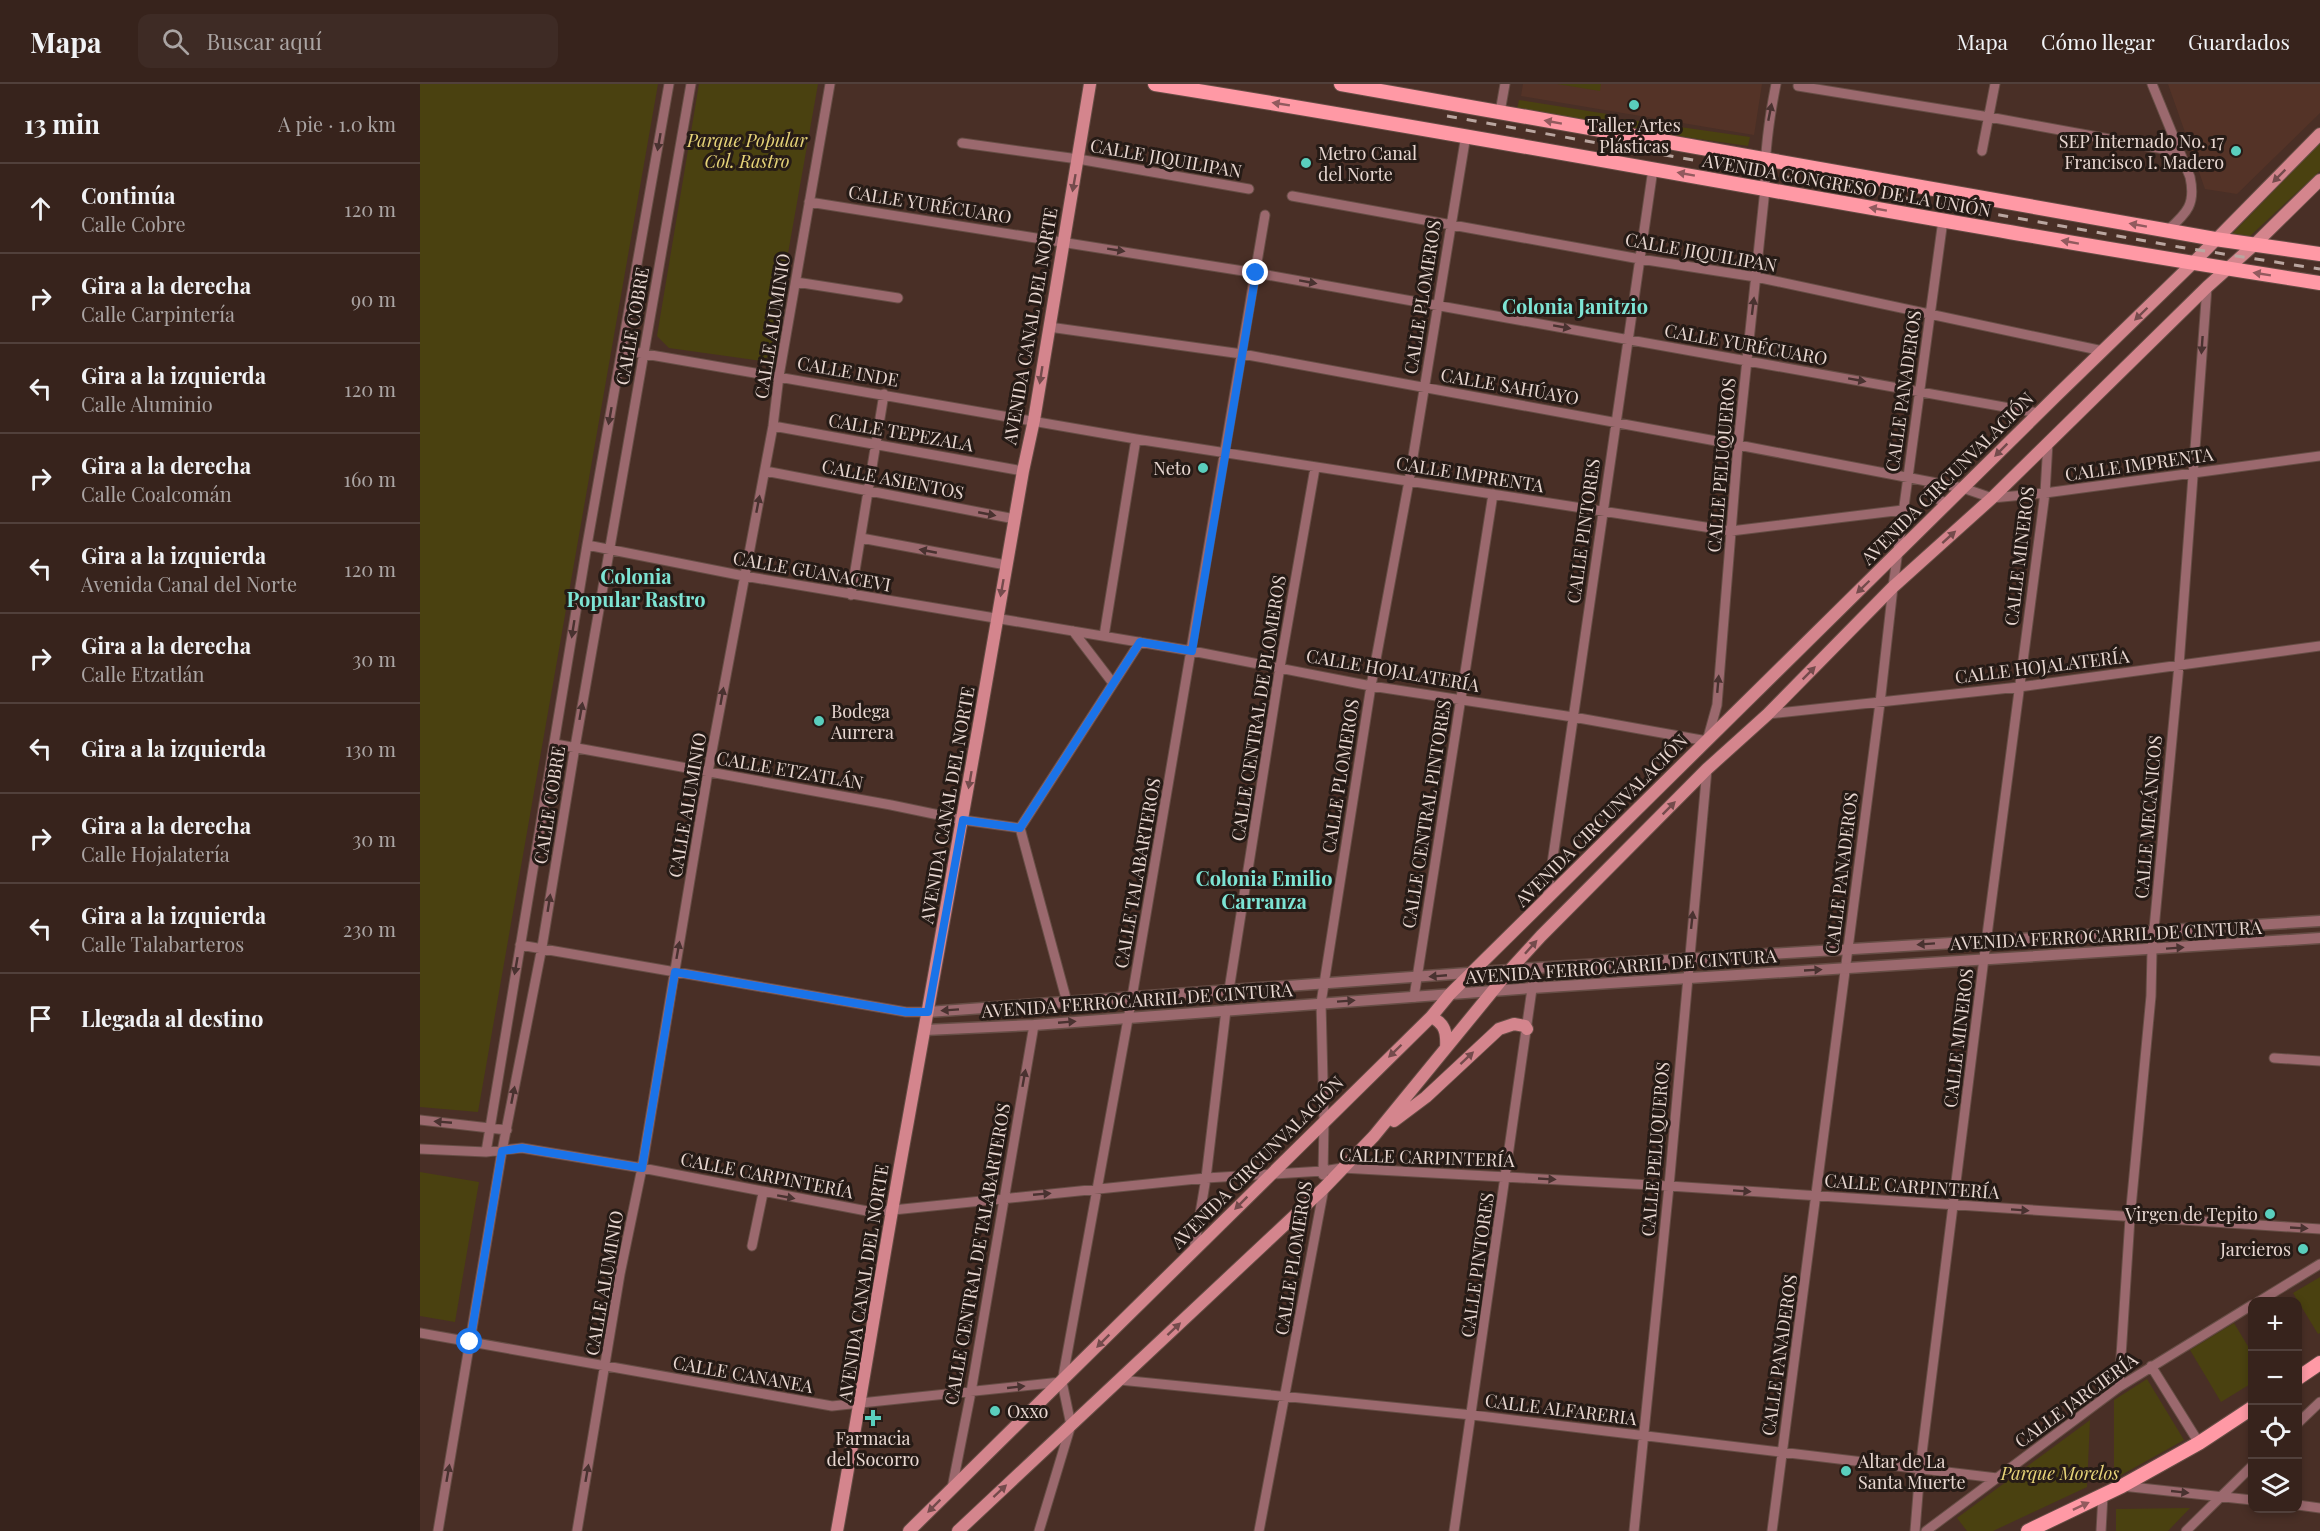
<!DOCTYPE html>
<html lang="es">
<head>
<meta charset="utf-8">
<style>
  :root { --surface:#37231c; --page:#3e2b25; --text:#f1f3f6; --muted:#aaa4a3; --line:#51403b }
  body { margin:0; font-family:"Playfair Display",serif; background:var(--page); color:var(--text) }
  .controls { position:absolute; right:18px; bottom:18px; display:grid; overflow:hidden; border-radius:12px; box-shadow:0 3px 9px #0003 }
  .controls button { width:54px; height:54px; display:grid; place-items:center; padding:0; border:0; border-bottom:2px solid var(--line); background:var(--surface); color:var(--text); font:30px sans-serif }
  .stop { position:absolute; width:18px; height:18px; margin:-14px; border:4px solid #1a73e8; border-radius:50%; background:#fff }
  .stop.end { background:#1a73e8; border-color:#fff; box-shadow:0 2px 6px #0008 }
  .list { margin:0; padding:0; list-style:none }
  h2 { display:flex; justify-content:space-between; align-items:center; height:78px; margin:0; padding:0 24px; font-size:26px }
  h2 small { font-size:20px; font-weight:400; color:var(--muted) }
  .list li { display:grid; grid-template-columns:39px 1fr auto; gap:18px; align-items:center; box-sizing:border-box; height:90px; padding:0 24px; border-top:2px solid var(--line) }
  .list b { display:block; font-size:22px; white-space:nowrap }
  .list p { margin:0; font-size:20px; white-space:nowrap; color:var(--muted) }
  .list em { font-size:20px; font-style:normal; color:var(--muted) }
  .icon { flex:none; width:33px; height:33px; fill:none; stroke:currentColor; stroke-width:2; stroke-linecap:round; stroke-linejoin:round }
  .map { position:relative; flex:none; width:1900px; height:1447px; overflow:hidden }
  header { display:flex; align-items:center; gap:36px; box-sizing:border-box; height:84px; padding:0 30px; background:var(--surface); border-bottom:2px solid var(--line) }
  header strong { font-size:28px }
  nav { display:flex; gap:33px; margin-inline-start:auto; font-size:21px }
  .search { width:420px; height:54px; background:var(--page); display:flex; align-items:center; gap:15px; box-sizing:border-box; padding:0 21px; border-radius:12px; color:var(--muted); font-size:22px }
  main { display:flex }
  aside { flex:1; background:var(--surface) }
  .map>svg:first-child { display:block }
  .built { fill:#543327 }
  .green { fill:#4a4110 }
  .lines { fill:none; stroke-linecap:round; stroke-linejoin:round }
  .minor-casing { stroke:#664d45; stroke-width:11 }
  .tertiary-casing { stroke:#664d45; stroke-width:13 }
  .secondary-casing { stroke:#664d45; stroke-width:14 }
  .primary-casing { stroke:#664d45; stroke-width:16 }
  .minor { stroke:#9b696e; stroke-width:9 }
  .tertiary { stroke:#9b696e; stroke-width:10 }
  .secondary { stroke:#d4858d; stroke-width:12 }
  .primary { stroke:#ff99a5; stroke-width:14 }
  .rail { stroke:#baa6a0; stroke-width:3; stroke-dasharray:10 10; stroke-linecap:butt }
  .oneway { fill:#925a5e }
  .oneway2 { fill:#493230 }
  .oneway3 { fill:#744b4c }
  .route { stroke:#1a73e8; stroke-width:8 }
  .poi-dot { fill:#5acebd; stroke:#261b16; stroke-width:2 }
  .labels { text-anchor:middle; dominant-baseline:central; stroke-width:6; stroke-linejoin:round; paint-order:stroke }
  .poi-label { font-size:18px; fill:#e8d7d1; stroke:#261b16; text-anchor:end }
  .park-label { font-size:18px; font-style:italic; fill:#e6d378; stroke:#261b16 }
  .street-label { font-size:18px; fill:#e8d7d1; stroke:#261b16 }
  .neighbourhood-label { font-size:20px; font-weight:bold; fill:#7de4d4; stroke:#261b16 }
</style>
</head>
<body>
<header>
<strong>Mapa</strong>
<div class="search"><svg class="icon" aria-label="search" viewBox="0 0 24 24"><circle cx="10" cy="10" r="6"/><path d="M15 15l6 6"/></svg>Buscar aquí</div>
<nav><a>Mapa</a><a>Cómo llegar</a><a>Guardados</a></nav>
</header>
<main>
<aside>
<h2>13 min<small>A pie · 1.0 km</small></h2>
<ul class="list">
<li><svg class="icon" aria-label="ahead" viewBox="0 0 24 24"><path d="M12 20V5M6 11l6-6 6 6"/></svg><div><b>Continúa</b><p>Calle Cobre</p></div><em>120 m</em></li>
<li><svg class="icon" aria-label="right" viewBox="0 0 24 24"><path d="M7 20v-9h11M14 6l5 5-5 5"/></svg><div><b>Gira a la derecha</b><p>Calle Carpintería</p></div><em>90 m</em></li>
<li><svg class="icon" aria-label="left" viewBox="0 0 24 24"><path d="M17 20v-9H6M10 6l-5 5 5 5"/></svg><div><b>Gira a la izquierda</b><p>Calle Aluminio</p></div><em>120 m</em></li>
<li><svg class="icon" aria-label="right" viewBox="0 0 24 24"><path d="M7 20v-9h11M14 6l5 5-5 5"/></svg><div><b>Gira a la derecha</b><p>Calle Coalcomán</p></div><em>160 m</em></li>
<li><svg class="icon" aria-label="left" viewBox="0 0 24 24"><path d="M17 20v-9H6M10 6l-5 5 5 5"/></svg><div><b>Gira a la izquierda</b><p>Avenida Canal del Norte</p></div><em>120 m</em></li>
<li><svg class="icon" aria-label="right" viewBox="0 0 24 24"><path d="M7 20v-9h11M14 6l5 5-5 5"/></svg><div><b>Gira a la derecha</b><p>Calle Etzatlán</p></div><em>30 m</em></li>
<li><svg class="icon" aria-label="left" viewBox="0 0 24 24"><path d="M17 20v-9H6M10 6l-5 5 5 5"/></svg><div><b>Gira a la izquierda</b></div><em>130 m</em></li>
<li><svg class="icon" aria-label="right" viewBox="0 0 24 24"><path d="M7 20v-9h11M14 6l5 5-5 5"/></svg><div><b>Gira a la derecha</b><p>Calle Hojalatería</p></div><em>30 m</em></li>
<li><svg class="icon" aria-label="left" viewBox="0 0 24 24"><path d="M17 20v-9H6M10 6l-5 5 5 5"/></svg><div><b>Gira a la izquierda</b><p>Calle Talabarteros</p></div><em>230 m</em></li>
<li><svg class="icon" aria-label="arrive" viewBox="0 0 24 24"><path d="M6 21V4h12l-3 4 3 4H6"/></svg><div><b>Llegada al destino</b></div></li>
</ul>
</aside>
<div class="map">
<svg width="1900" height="1447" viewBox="0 0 1900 1447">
  <rect width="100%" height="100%" fill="#492f26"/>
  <path class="built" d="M1103 0H1342L1334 51 1101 12Z
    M1748 0H1900V29L1817 110 1785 105Z"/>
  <path class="green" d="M0 0H238L58 1028 0 1023Z
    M279 0H398L350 271 342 277 249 264 237 252Z
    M1137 0H1181L1180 7Z
    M1099 16 1187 30 1186 39 1097 25Z
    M1204 35 1330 53 1328 62 1202 44Z
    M1900 59V87L1829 153 1812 150Z
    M0 1088 59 1098 35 1238 0 1232Z
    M1900 1193V1249L1898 1250 1873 1209Z
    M1814 1239 1832 1269V1299L1801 1318 1770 1266Z
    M1727 1295 1764 1356 1694 1395V1316Z
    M1670 1336 1667 1403 1573 1447H1547L1537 1434Z
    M1770 1424 1748 1447H1696V1425Z"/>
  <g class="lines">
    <g class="minor-casing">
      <path id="minor" d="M1732 0 1770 93C1776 120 1767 129 1748 146
        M1378 2 1569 33 1760 68
        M1080 28 1085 0
        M542 59 658 75 829 105
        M1562 67 1575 0
        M872 112 1220 175 1336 193 1683 267
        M389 118 836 189 1618 329
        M376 198 478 214
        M629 243 822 270 1318 361 1543 404 1572 414 1625 409 1900 372
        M202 266 716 355 1311 447 1483 426
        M353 342 603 387
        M345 387 595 435
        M1509 398V410L1527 420
        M441 454 586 481
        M167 461 324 492 772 567 951 602 1153 633 1287 657 1297 621 1318 361 1345 105C1344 69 1349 35 1356 0
        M431 511 464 310
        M653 547 692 598
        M684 552 716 355
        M1348 630 1599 603 1900 562
        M135 660 471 721 543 736 600 744
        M1127 814 1233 85
        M100 861 486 928H508
        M809 906 860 583 895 384
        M994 913 1073 410
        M647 918 600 744 720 558
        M1854 974 1900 977
        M0 1036 87 1046
        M0 1065 66 1068 102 1064 222 1084 447 1127 473 1126 786 1094 903 1087 922 1084 1249 1102 1900 1145
        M66 1068 167 461 249 0
        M903 1091 904 1036 901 919 951 602 989 397 1046 51
        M332 1162 343 1109
        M774 1165 786 1094 806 926
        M1838 1218 1900 1180
        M0 1249 412 1322 641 1298
        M1731 1282 1779 1359
        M700 1296 1052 1331 1577 1394
        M1699 1303 1710 1134 1731 912 1732 866 1759 581 1787 203
        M1878 1339 1900 1318
        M1702 1402 1832 1416
        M532 1404 551 1308 614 941
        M1878 1421 1900 1424
        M18 1447 82 1067 122 863 155 663 271 0
        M157 1447 200 1190 222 1084 288 688 353 342 359 292 410 0
        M619 1447 651 1341 642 1298 712 913 845 131
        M839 1447 904 1104
        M1034 1447 1115 884
        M1214 1447 1249 1102 1287 685
        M1352 1447 1460 619 1473 503 1523 136
        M1495 1447 1500 1385 1564 874 1625 409 1628 358
        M1506 1447 1699 1303 1832 1221
        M1681 1447 1683 1411
        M1766 1447 1832 1382"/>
    </g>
    <g class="tertiary-casing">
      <path id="tertiary" d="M508 928 1115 884 1900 837
        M505 946 614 941 1112 904 1900 854"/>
    </g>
    <g class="secondary-casing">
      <path id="secondary" d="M1011 933C1025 939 1027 949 1026 964
        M974 1037 1006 1013 1079 945 1094 940 1105 942 1107 945
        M417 1447C442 1310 463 1173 488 1037 527 820 566 604 603 387L614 336 670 0
        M489 1447 1011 933 1030 910 1637 311 1773 179 1900 50
        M538 1447 904 1104 954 1052 1089 887 1121 852 1287 685 1348 630 1473 503 1572 414 1787 203 1834 161 1900 96"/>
    </g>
    <g class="primary-casing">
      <path id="primary" d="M735 0C1124 62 1511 139 1900 199
        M921 0 1795 155 1900 170
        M1878 1294 1900 1279
        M1608 1447 1702 1402 1779 1359 1832 1324"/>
    </g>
    <use href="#minor" class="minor"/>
    <use href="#tertiary" class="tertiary"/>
    <use href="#secondary" class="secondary"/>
    <use href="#primary" class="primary"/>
    <path class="rail" d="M1027 32 1759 163 1900 185"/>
  </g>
  <defs><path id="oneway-solid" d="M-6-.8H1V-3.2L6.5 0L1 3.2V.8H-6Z" transform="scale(1.5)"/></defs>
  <g class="oneway">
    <use href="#oneway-solid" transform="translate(861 20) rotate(-171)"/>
    <use href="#oneway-solid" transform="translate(1133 38) rotate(-170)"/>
    <use href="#oneway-solid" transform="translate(1266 90) rotate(-170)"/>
    <use href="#oneway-solid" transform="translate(1458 125) rotate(-170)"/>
    <use href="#oneway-solid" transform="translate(1718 141) rotate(-170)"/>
    <use href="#oneway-solid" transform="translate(1650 158) rotate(-170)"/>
    <use href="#oneway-solid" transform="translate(1842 190) rotate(-171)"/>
    <use href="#oneway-solid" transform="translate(1661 1422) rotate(-25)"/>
  </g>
  <g class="oneway2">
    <use href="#oneway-solid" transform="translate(1350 28) rotate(-79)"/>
    <use href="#oneway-solid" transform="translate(239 58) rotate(100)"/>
    <use href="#oneway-solid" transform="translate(696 166) rotate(9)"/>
    <use href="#oneway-solid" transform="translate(888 198) rotate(10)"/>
    <use href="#oneway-solid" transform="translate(1333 222) rotate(-83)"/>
    <use href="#oneway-solid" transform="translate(1142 243) rotate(10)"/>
    <use href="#oneway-solid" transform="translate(1782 261) rotate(94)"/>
    <use href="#oneway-solid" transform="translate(1437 296) rotate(10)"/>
    <use href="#oneway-solid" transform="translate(190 332) rotate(100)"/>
    <use href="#oneway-solid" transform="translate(338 420) rotate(-79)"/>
    <use href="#oneway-solid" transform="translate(567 430) rotate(11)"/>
    <use href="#oneway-solid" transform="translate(508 467) rotate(-169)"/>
    <use href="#oneway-solid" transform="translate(153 545) rotate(99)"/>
    <use href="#oneway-solid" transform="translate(1298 600) rotate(-85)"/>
    <use href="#oneway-solid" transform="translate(302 612) rotate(-80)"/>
    <use href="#oneway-solid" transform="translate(161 627) rotate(-80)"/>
    <use href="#oneway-solid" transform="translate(129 819) rotate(-81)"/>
    <use href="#oneway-solid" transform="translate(1272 836) rotate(-84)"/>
    <use href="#oneway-solid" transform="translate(1506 860) rotate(176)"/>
    <use href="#oneway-solid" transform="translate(1755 864) rotate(-4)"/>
    <use href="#oneway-solid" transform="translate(258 866) rotate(-80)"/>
    <use href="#oneway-solid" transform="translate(96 882) rotate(100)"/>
    <use href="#oneway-solid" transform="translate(1393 886) rotate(-3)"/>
    <use href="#oneway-solid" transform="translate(1018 892) rotate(175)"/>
    <use href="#oneway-solid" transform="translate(926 917) rotate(-4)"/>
    <use href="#oneway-solid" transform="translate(530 926) rotate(176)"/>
    <use href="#oneway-solid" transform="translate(647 938) rotate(-5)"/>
    <use href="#oneway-solid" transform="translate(604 994) rotate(-80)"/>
    <use href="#oneway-solid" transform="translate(93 1011) rotate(-79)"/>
    <use href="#oneway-solid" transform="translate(23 1038) rotate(-175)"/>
    <use href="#oneway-solid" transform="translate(1127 1095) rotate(3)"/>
    <use href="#oneway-solid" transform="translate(1322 1107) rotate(4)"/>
    <use href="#oneway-solid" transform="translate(622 1110) rotate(-5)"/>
    <use href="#oneway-solid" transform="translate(366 1113) rotate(10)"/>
    <use href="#oneway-solid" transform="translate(1600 1126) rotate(4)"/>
    <use href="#oneway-solid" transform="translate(1879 1144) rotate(3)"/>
    <use href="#oneway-solid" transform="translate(596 1303) rotate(-6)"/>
    <use href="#oneway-solid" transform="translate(28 1389) rotate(-80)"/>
    <use href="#oneway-solid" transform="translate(167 1389) rotate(-80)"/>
    <use href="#oneway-solid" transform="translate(1760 1408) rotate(6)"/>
  </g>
  <g class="oneway3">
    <use href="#oneway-solid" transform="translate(1859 92) rotate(135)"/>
    <use href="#oneway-solid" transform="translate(654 99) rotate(100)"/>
    <use href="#oneway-solid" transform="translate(1721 230) rotate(136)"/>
    <use href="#oneway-solid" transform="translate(621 291) rotate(99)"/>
    <use href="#oneway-solid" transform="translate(1581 366) rotate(135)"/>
    <use href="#oneway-solid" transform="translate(1529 453) rotate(-42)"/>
    <use href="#oneway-solid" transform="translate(1443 503) rotate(136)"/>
    <use href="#oneway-solid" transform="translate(582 504) rotate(100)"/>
    <use href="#oneway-solid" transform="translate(1389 589) rotate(-45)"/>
    <use href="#oneway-solid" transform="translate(550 696) rotate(100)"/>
    <use href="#oneway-solid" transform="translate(1249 724) rotate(-45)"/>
    <use href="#oneway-solid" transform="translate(1111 863) rotate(-48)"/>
    <use href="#oneway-solid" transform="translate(975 967) rotate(136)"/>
    <use href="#oneway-solid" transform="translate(1047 974) rotate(-43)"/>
    <use href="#oneway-solid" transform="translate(821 1119) rotate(135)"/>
    <use href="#oneway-solid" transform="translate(754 1245) rotate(-43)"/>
    <use href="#oneway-solid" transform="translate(683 1257) rotate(135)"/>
    <use href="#oneway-solid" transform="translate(580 1407) rotate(-43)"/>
    <use href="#oneway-solid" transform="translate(514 1422) rotate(135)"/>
  </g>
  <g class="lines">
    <path class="route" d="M50 1258 82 1067 102 1064 222 1084 255 888 486 928H508L543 736 600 744 720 558 772 567 836 189"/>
  </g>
  <g class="poi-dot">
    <circle cx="1214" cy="21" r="6"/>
    <circle cx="1816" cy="67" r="6"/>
    <circle cx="886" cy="79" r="6"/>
    <circle cx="783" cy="384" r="6"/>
    <circle cx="399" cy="637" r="6"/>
    <circle cx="1850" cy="1130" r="6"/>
    <circle cx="1883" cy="1165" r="6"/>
    <circle cx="575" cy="1327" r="6"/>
    <path d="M450 1325h6v6h6v6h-6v6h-6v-6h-6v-6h6z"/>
    <circle cx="1426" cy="1387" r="6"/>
  </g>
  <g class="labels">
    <g class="poi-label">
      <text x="1214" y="41" text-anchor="middle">Taller Artes<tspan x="1214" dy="21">Plásticas</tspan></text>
      <text x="1804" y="57">SEP Internado No. 17<tspan x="1804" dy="21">Francisco I. Madero</tspan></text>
      <text x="898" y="69" text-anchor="start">Metro Canal<tspan x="898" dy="21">del Norte</tspan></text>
      <text x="771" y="384">Neto</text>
      <text x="411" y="627" text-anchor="start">Bodega<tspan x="411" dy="21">Aurrera</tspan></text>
      <text x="1838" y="1130">Virgen de Tepito</text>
      <text x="1871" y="1165">Jarcieros</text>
      <text x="587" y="1327" text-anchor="start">Oxxo</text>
      <text x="453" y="1354" text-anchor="middle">Farmacia<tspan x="453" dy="21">del Socorro</tspan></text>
      <text x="1438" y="1377" text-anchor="start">Altar de La<tspan x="1438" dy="21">Santa Muerte</tspan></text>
    </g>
    <g class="park-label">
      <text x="327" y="56">Parque Popular<tspan x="327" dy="21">Col. Rastro</tspan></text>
      <text x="1640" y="1389">Parque Morelos</text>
    </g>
    <g class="street-label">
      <text transform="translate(746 74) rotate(10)">CALLE JIQUILIPAN</text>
      <text transform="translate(1427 101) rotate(10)">AVENIDA CONGRESO DE LA UNIÓN</text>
      <text transform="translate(510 120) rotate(9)">CALLE YURÉCUARO</text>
      <text transform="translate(1281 168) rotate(10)">CALLE JIQUILIPAN</text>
      <text transform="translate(1002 213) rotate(-81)">CALLE PLOMEROS</text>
      <text transform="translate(212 242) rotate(-80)">CALLE COBRE</text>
      <text transform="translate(352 242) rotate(-81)">CALLE ALUMINIO</text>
      <text transform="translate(610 242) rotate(-80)">AVENIDA CANAL DEL NORTE</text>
      <text transform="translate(1326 260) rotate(10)">CALLE YURÉCUARO</text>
      <text transform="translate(428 287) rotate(10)">CALLE INDE</text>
      <text transform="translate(1090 302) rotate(10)">CALLE SAHÚAYO</text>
      <text transform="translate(1483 307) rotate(-82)">CALLE PANADEROS</text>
      <text transform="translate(481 348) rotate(10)">CALLE TEPEZALA</text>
      <text transform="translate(1719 380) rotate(-8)">CALLE IMPRENTA</text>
      <text transform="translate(1301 381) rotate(-85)">CALLE PELUQUEROS</text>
      <text transform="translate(1050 390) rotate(9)">CALLE IMPRENTA</text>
      <text transform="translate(1527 394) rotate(-45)">AVENIDA CIRCUNVALACIÓN</text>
      <text transform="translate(473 395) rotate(11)">CALLE ASIENTOS</text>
      <text transform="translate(1163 447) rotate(-82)">CALLE PINTORES</text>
      <text transform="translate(1599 472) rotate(-83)">CALLE MINEROS</text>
      <text transform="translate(392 487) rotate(10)">CALLE GUANACEVI</text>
      <text transform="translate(1622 582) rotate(-7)">CALLE HOJALATERÍA</text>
      <text transform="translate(973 586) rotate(10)">CALLE HOJALATERÍA</text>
      <text transform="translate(838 624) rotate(-81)">CALLE CENTRAL DE PLOMEROS</text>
      <text transform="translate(370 686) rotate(10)">CALLE ETZATLÁN</text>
      <text transform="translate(920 692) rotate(-81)">CALLE PLOMEROS</text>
      <text transform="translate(129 721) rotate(-81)">CALLE COBRE</text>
      <text transform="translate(267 721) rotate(-80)">CALLE ALUMINIO</text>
      <text transform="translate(527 721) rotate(-80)">AVENIDA CANAL DEL NORTE</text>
      <text transform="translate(1006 730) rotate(-81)">CALLE CENTRAL PINTORES</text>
      <text transform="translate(1728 733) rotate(-85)">CALLE MECÁNICOS</text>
      <text transform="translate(1181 736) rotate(-45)">AVENIDA CIRCUNVALACIÓN</text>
      <text transform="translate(717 789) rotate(-80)">CALLE TALABARTEROS</text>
      <text transform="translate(1421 789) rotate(-83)">CALLE PANADEROS</text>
      <text transform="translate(1686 851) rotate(-3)">AVENIDA FERROCARRIL DE CINTURA</text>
      <text transform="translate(1201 882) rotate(-4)">AVENIDA FERROCARRIL DE CINTURA</text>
      <text transform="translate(717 916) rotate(-4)">AVENIDA FERROCARRIL DE CINTURA</text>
      <text transform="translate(1538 954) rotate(-83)">CALLE MINEROS</text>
      <text transform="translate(1235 1065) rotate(-85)">CALLE PELUQUEROS</text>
      <text transform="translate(1007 1073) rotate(2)">CALLE CARPINTERÍA</text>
      <text transform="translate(837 1078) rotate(-45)">AVENIDA CIRCUNVALACIÓN</text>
      <text transform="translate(347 1091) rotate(11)">CALLE CARPINTERÍA</text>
      <text transform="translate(1492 1102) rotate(4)">CALLE CARPINTERÍA</text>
      <text transform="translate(557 1170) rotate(-80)">CALLE CENTRAL DE TALABARTEROS</text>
      <text transform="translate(873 1174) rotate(-81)">CALLE PLOMEROS</text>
      <text transform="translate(1057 1181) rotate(-82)">CALLE PINTORES</text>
      <text transform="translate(184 1199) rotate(-80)">CALLE ALUMINIO</text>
      <text transform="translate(443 1199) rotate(-81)">AVENIDA CANAL DEL NORTE</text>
      <text transform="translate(1359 1271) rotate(-82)">CALLE PANADEROS</text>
      <text transform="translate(323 1290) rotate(10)">CALLE CANANEA</text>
      <text transform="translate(1656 1316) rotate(-36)">CALLE JARCIERÍA</text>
      <text transform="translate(1141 1325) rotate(7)">CALLE ALFARERIA</text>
    </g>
    <g class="neighbourhood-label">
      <text x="1155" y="221">Colonia Janitzio</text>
      <text x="216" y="491">Colonia<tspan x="216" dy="23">Popular Rastro</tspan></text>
      <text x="844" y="793">Colonia Emilio<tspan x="844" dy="23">Carranza</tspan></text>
    </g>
  </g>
</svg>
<div class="controls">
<button>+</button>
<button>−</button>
<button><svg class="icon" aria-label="locate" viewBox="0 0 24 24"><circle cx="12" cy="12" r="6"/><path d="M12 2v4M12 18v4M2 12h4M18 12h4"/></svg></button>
<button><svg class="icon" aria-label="layers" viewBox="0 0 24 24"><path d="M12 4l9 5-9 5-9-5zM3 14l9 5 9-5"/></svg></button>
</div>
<div class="stop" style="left:50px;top:1258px"></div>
<div class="stop end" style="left:836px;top:189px"></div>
</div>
</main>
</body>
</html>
